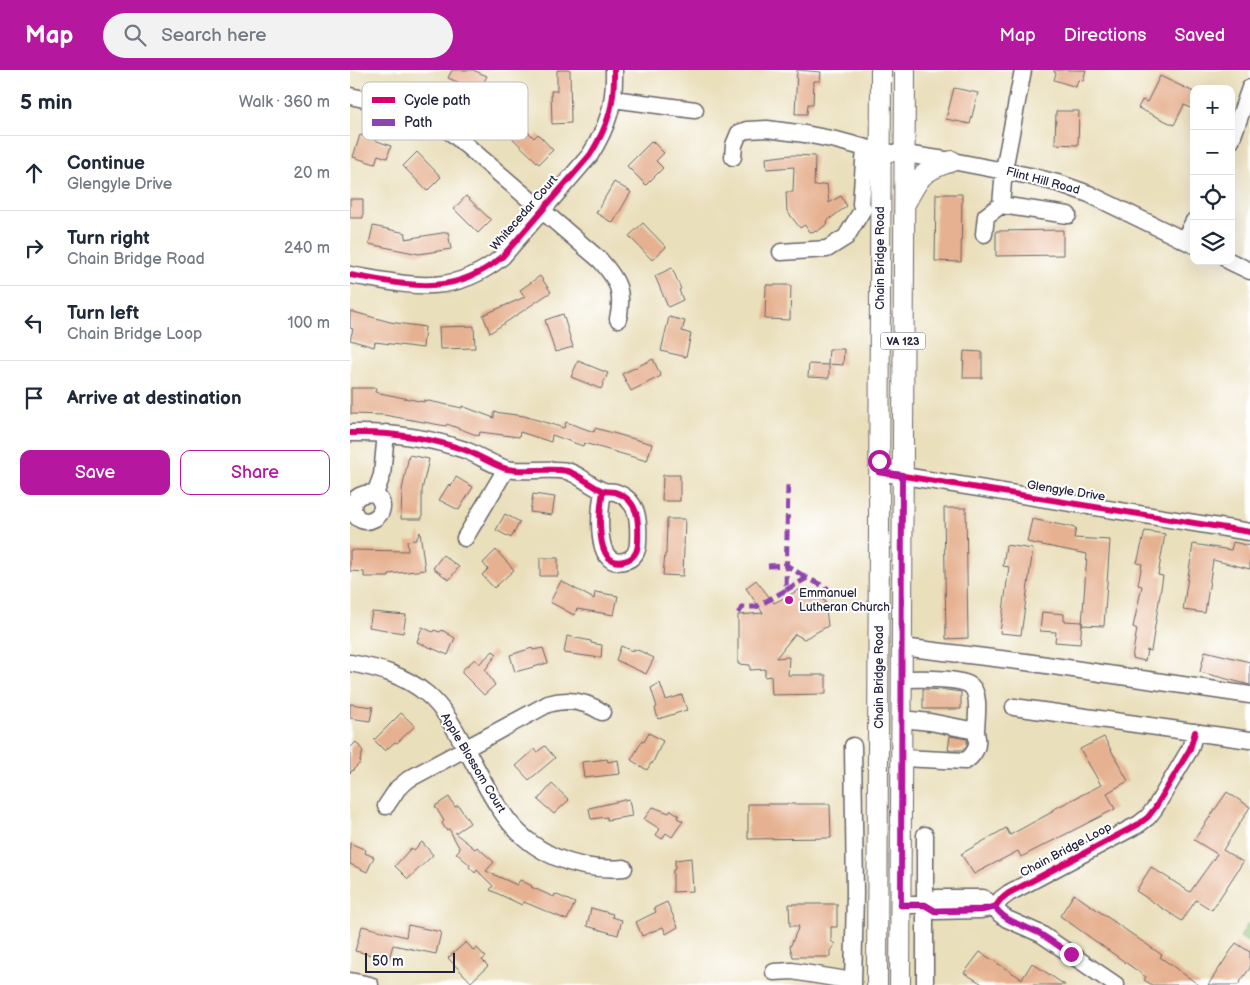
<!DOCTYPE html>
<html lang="en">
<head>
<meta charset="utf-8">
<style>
  :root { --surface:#fff; --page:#f2f2f3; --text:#1f2937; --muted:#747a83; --line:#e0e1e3; --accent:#b5179e }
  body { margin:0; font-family:"Balsamiq Sans",sans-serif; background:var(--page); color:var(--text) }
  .controls { position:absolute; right:15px; top:15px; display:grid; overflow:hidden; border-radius:10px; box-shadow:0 5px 20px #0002 }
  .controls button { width:45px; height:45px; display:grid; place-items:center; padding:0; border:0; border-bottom:1px solid var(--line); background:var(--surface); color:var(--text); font:25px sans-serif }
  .scale { position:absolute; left:15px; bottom:12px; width:90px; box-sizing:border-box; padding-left:5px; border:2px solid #22223b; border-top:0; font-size:14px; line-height:18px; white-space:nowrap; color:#22223b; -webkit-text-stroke:4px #fff; paint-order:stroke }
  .stop { position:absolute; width:15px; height:15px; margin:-11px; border:4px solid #b5179e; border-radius:50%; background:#fff }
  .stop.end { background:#b5179e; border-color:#fff; box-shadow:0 1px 5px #0008 }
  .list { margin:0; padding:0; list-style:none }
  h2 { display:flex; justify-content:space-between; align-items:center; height:65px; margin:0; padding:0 20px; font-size:21px }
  h2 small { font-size:16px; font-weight:400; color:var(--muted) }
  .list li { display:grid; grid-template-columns:32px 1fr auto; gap:15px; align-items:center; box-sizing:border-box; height:75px; padding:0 20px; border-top:1px solid var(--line) }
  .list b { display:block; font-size:19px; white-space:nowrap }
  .list p { margin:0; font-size:16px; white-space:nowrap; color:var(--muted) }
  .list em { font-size:16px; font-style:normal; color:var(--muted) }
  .actions { display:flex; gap:10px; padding:15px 20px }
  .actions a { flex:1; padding:11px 0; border:1px solid var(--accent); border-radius:10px; text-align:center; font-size:18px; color:var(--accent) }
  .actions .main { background:var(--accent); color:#fff }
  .icon { flex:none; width:28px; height:28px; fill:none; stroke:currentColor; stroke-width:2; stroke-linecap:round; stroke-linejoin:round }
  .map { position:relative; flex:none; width:900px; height:915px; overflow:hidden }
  header { display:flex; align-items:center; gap:30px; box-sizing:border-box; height:70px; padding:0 25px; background:var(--accent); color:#fff }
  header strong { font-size:24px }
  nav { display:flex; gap:28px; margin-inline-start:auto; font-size:18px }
  .search { width:350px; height:45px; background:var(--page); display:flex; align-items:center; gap:12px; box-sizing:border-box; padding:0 18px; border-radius:28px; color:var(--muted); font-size:19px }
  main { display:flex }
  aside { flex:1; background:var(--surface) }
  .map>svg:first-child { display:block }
  .green { fill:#90c679; stroke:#59745a }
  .building { fill:#e6b190 }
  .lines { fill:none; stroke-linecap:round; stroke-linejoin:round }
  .minor-casing { stroke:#686468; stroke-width:19 }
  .major-casing { stroke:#686468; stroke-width:22 }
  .minor { stroke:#fff; stroke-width:16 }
  .major { stroke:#fff; stroke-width:20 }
  .quiet { stroke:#8e44ad; stroke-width:5; stroke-dasharray:10 5; stroke-linecap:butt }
  .cycleway-casing { stroke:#fff; stroke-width:9 }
  .cycleway { stroke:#d6006c; stroke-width:6 }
  .route { stroke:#b5179e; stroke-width:6 }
  .poi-dot { fill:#b5179e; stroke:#fff; stroke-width:2 }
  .labels { text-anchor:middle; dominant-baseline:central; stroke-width:4; stroke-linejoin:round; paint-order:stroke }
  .shield { fill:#fff; stroke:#646476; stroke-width:1 }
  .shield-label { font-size:11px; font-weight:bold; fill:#22223b }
  .street-label { font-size:12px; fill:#22223b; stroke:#fff }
  .poi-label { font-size:12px; fill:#22223b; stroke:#fff; text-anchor:start }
  .key { fill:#fff; stroke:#bdbdc4; stroke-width:1 }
  .key-label { font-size:14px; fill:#22223b }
</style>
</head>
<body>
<header>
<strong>Map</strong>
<div class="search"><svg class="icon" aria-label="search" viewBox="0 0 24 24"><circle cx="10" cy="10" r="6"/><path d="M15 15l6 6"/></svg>Search here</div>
<nav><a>Map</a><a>Directions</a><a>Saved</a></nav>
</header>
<main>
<aside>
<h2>5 min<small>Walk · 360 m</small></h2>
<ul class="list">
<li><svg class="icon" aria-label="ahead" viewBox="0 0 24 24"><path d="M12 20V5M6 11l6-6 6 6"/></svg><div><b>Continue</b><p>Glengyle Drive</p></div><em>20 m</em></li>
<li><svg class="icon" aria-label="right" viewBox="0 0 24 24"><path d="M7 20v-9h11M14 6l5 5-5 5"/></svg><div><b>Turn right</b><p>Chain Bridge Road</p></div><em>240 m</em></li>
<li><svg class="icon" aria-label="left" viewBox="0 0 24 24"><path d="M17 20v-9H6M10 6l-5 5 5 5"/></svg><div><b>Turn left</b><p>Chain Bridge Loop</p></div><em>100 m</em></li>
<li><svg class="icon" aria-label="arrive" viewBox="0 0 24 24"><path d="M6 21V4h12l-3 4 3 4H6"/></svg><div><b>Arrive at destination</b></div></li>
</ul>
<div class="actions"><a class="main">Save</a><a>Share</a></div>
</aside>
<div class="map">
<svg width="900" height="915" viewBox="0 0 900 915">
  <rect width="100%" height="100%" fill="#fff"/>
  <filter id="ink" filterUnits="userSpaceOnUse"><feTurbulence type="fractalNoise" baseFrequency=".02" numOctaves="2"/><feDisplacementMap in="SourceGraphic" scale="10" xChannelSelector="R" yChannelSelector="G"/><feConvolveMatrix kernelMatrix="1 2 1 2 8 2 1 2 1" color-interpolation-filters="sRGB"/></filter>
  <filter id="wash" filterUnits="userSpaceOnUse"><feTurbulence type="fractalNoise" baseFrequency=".0096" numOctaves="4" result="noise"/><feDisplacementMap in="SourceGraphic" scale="20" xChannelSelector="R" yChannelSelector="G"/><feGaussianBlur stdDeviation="1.12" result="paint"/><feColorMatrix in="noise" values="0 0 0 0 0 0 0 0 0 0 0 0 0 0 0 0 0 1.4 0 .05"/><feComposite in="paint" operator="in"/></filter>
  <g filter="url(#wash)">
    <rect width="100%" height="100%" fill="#eadfbb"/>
    <path class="green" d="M898 854 900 855V873L890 867Z"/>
    <g id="blocks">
      <path class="building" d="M102 0H123L137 6 127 26 115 21 117 16 98 8Z
        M207 0H220L221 53 202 54 201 21H207Z
        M447 0 471 2 470 11H464L463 34H458L457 44H445Z
        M704 0H736L733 11 728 10 726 17 704 10 706 3 704 2Z
        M810 6 844 22V39L834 35 824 55 788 38 792 30 797 32Z
        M604 18 628 23 620 54 596 49Z
        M144 28 184 68 188 64 203 80 189 94 158 64 155 66 131 42Z
        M706 41H729L728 75 705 74Z
        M10 65 41 76 37 88 28 85 25 94 3 87Z
        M302 71 314 83 306 91 313 98 296 115 277 96Z
        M67 82 91 107 77 121 53 96Z
        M441 85 465 86 464 116 477 114 479 133 491 126 497 136 477 151 478 153 468 161 459 162 455 155 450 158 437 141 436 122H443L444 97 417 99 416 88Z
        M264 112 281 122 263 153 246 143Z
        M586 124H612L611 192 585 191Z
        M116 126 141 150 128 163 104 139Z
        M0 129H13V148H0Z
        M293 153 316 177 302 190 279 166Z
        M23 156 56 163 55 169 98 162 101 179 69 184 19 174Z
        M713 160V185L646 186V161Z
        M322 198 331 219 329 220 333 230 318 237 305 206Z
        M190 206 201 222 140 263 133 245 175 227 170 220Z
        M416 215H441L440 250 415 249Z
        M0 241 40 252 75 257 73 278 25 272 24 277 0 270 3 259 0 258Z
        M213 244 223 277 205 282 195 250Z
        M319 247 335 251 332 261 341 264 336 287 311 281Z
        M124 256 125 278 90 279 89 257Z
        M479 279H494L493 295 478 294Z
        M614 281 632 282V308H613Z
        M303 289 311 306 281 321 272 304Z
        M228 291 258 303 251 319 221 307Z
        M459 294 479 295V308L458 307Z
        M1 318H26L25 322 74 332V330L112 338V336L144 348V342L174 346 214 358 216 352 244 362 245 358 302 374 297 391 234 373 233 376 202 365 201 372 170 362 169 367 130 362 129 366 97 354 96 356 34 345 1 344Z
        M59 385 79 389 72 420V449H51L52 420Z
        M313 405H330V431H312Z
        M106 407 123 417 109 440 89 430 99 414 101 416Z
        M183 424 205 427 202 445 180 442Z
        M594 438H616L618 568 596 569Z
        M155 444 170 452 161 468 146 460Z
        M317 449H335L333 506 313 505 315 484H316Z
        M682 449 726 458 724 468 760 470 754 556 732 555 737 484 677 472Z
        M795 461 815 464 808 505 813 506 801 581 797 580 795 591 782 588 787 559 783 557 792 516 788 515 792 494 787 493Z
        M70 462 75 500 39 504V507H14V502L0 501V480L58 481 57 471 66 470Z
        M883 472 900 476V499L863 490 855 543 833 540 843 474 881 480Z
        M656 475 683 479 671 565 650 563 659 497 653 496Z
        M146 480 164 500 144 518 132 505 138 499 133 493Z
        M93 485 109 497 99 510 83 498Z
        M190 488H208V506H190Z
        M406 510 424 533 453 518 475 531 478 556 454 569 445 564 426 588 439 587 438 605H476V624L422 625 421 606 415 607V599L400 600V595L388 594V545L413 543 396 518Z
        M211 511 244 529 245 522 268 526 264 545 227 539 224 545 200 532Z
        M22 542 56 545 53 563 19 557Z
        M692 542 714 544V551L732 552 730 574 705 572 706 562 690 561Z
        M72 557 83 562 84 560 90 562 92 560 105 568 98 585 67 572Z
        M217 566 241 571V573L252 575 251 588 214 583Z
        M271 576 282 581 283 579 290 581 304 588 296 604 266 590Z
        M182 578 183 580 193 578 198 593 165 602 160 585Z
        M143 581 147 584 135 600 145 615 134 625 112 603V600L125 589 129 594Z
        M855 581 900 592V615L850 602Z
        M310 613 316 630 332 625 337 640 308 649 305 638 307 637 301 618Z
        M573 619 597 620 611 622V639H573Z
        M0 634 23 637 20 651 0 648Z
        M51 643 65 656 47 673 45 672 35 681 24 670Z
        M299 663 313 671 302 694 301 693 297 700 281 690 292 671 294 672Z
        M600 666 617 669V675L613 680H598Z
        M754 667 778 711 757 723 765 739 671 787 668 781 624 804 611 784 656 758 660 765 702 742V740L751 715 730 679Z
        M6 672 13 681 10 691 11 692 0 703V678Z
        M195 676 205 688 179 710 166 696 185 679 187 682Z
        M257 689 258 692 268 690 270 704 234 708 232 692Z
        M202 714 219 730 204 744 188 730Z
        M877 722 900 737 873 780 893 792 862 840 846 830 832 851 786 821 801 797 840 822 867 784 844 770Z
        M99 727 105 737 108 735 120 753 105 763 125 779 127 777 144 792 136 801 167 815 170 810 182 816 181 817 204 827 205 824 225 833 217 850 174 832 172 835 140 820 143 816 127 800 125 803 119 797 120 795 106 783 110 779 99 759 96 760 92 753 94 751 85 736Z
        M279 729 282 746 257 750V747L241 749 239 738Z
        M398 734H480L481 768 398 769Z
        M303 737 319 743 321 740 329 745 327 748 333 751 322 767 316 763 312 769 306 765 310 759 294 749Z
        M72 772 83 785 58 809 45 796 61 778 64 780Z
        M0 773 16 780 15 783 24 787 17 802 0 794Z
        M341 788 343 821 323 822V800L325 799V790Z
        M724 824 812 885 810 887 849 915H802L794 910 796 907 710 846Z
        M317 832 328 857 316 864 313 857 292 866 286 852 306 842 304 838Z
        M439 834H487V857H481V871L485 874 480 881V887H443L440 877 449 856H440Z
        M241 838 263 844 262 847 272 850 268 865 237 856Z
        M58 855 91 862 86 884 43 875 39 889 5 881 12 856 56 867Z
        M116 872 124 881 127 878 136 887 132 890 138 896 121 912 98 888Z
        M886 873 900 882V898L888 915H858Z
        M630 882 672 909 682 893 715 915H634L614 903Z"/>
    </g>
  </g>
  <g filter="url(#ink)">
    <use href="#blocks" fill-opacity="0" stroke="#686468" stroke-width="1"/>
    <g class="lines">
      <g class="minor-casing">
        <path id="minor" d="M0 26 51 37 73 45 88 53 103 64 250 190C268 210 274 222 268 249
          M263 29 345 40
          M881 71 900 18
          M383 87 384 75 389 63 397 60 417 59 455 64 486 70 531 82 555 84 602 91 680 106 711 114 739 124 844 175
          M651 135 718 145
          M634 164 636 146 651 135 654 100 673 0
          M834 170 844 151
          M431 182 477 179 496 167 513 139 511 134 515 78
          M879 191 900 201
          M0 205C59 215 102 228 152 187L240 85C258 56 265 34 264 0
          M0 363C40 362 78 367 115 380 128 385 145 396 157 399 176 403 198 397 217 401 231 405 241 417 254 421 258 422 261 421 265 422 289 430 289 451 288 472 288 481 284 489 274 491 243 499 250 438 253 421
          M529 402 900 462
          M25 424C15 422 2 426 3 438 7 465 48 444 25 424L32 405 36 363
          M115 468 156 399
          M552 577 676 592 900 625
          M0 593C28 598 54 605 77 624 96 640 106 661 118 683 129 702 139 724 152 742 179 783 226 802 274 798
          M664 637 900 670
          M552 649 580 652 626 661
          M552 688 615 691C621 688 627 680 627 673 628 669 626 665 626 661 626 649 631 625 621 616 610 607 567 609 552 609
          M36 736 48 718 59 709 198 634C218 628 235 631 252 642
          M575 765V915
          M551 835H575L585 841 631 840 645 837 651 829 659 823 789 754 798 747 805 738 840 679 845 662
          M575 835 587 828H633L645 837 650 844 657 849 691 864 766 915
          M424 902 442 901 503 911
          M0 911 20 915
          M503 915 505 823 503 676"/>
      </g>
      <g class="major-casing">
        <path id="major" d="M556 132C570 105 573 101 602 91
          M527 915 531 0
          M550 915 555 0"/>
      </g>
      <use href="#minor" class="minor"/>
      <use href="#major" class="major"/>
      <path class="quiet" d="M418 496 436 495 457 508
        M436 520 457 508 477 518 473 528
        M388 543 393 537H406L436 520 438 413"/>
      <g class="cycleway-casing">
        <path id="cycleway" d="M0 205C59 215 102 228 152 187L240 85C258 56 265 34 264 0
          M0 363C40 362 78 367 115 380 128 385 145 396 157 399 176 403 198 397 217 401 231 405 241 417 254 421 258 422 261 421 265 422 289 430 289 451 288 472 288 481 284 489 274 491 243 499 250 438 253 421
          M529 402 900 462
          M551 835H575L585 841 631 840 645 837 651 829 659 823 789 754 798 747 805 738 840 679 845 662"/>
      </g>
      <use href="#cycleway" class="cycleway"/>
    </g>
  </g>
  <g class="lines" filter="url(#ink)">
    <path class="route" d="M529 391V402L552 405 551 835H575L585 841 631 840 645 837C656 853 675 855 692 865 702 871 711 878 721 884"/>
  </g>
  <circle class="poi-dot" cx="439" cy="530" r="5"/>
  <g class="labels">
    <rect class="shield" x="530.5" y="262.5" width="45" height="17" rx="4"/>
    <g class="shield-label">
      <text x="553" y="271">VA 123</text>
    </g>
    <g class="street-label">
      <text transform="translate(693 111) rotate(15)">Flint Hill Road</text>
      <text transform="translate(174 143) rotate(-49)">Whitecedar Court</text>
      <text transform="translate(530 188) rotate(-90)">Chain Bridge Road</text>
      <text transform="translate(716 421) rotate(9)">Glengyle Drive</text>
      <text transform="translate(529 607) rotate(-90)">Chain Bridge Road</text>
      <text transform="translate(123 693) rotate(59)">Apple Blossom Court</text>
      <text transform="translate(716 780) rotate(-28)">Chain Bridge Loop</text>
    </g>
    <g class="poi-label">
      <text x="449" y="523">Emmanuel<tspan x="449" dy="14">Lutheran Church</tspan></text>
    </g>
  </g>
  <rect x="12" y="12" width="166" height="58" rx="8" class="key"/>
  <rect x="22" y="27" width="23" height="6" fill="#d6006c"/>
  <rect x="22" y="49" width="23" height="7" fill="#8e44ad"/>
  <g class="key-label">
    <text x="54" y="35">Cycle path</text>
    <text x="54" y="57">Path</text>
  </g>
</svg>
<div class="controls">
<button>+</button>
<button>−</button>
<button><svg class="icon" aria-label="locate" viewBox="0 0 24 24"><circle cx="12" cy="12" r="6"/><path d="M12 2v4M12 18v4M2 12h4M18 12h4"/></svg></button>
<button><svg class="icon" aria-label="layers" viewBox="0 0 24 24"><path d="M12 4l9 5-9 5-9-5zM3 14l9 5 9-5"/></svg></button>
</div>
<div class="scale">50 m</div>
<div class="stop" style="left:529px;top:391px"></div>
<div class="stop end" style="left:721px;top:884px"></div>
</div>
</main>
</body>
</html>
